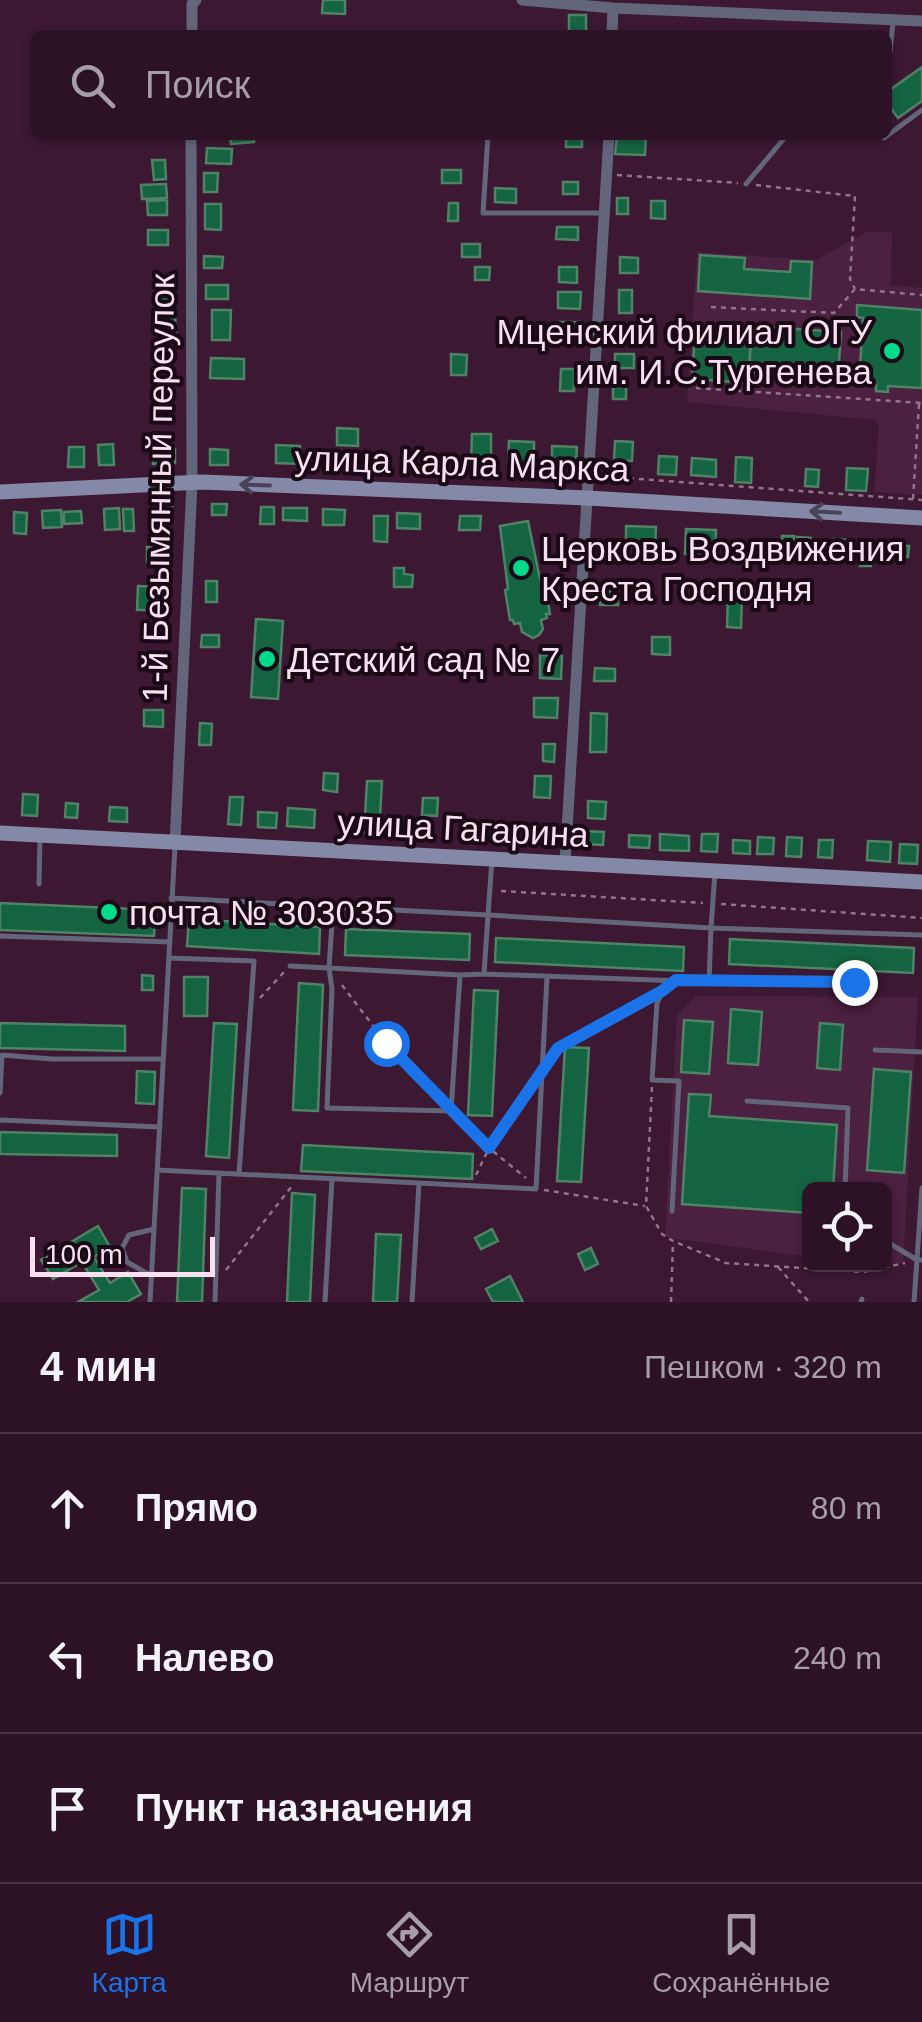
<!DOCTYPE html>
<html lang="ru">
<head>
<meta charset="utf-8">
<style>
  :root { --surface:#2d1226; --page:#392032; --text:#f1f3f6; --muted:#a79ea7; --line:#483243; --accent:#1a73e8 }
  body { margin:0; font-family:Arial,sans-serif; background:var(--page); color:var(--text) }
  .controls { position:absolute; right:30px; bottom:30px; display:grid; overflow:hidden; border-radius:15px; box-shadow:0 2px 8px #0004 }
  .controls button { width:90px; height:90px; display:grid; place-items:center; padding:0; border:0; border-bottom:2px solid var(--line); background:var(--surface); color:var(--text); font:50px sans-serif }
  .scale { position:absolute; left:30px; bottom:25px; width:185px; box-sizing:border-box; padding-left:10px; border:5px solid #f9e0f0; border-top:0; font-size:28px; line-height:35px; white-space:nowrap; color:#f9e0f0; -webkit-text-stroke:8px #1a0a15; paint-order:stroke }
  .stop { position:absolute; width:30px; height:30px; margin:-22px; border:8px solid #1a73e8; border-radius:50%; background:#fff }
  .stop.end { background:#1a73e8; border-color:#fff; box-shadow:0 2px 10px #0008 }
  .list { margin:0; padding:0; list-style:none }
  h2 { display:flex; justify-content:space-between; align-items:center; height:130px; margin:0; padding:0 40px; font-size:42px }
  h2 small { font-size:32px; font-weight:400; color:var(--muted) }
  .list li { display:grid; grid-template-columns:65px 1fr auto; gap:30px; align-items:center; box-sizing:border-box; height:150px; padding:0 40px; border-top:2px solid var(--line) }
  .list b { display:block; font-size:38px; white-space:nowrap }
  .list em { font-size:32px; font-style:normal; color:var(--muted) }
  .icon { flex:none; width:55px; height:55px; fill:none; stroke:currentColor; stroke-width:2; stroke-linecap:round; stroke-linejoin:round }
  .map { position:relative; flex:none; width:922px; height:1302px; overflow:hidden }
  .search { position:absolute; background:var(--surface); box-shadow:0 2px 8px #0004; left:30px; right:30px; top:30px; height:110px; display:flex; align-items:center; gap:25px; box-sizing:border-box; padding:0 35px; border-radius:15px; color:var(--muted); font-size:38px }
  .sheet { height:580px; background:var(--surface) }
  nav { display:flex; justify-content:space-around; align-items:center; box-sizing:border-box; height:140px; border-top:2px solid var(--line); background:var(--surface); font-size:28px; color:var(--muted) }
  nav a { display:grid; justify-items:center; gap:5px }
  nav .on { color:var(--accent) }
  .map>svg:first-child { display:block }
  .built { fill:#4b2040 }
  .building { fill:#156441; stroke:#508266; stroke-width:2.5 }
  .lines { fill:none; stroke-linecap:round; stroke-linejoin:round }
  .path { stroke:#93748a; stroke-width:2.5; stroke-dasharray:5 5; stroke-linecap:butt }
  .lane { stroke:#63667a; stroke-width:5 }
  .street { stroke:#63667a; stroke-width:11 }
  .secondary { stroke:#8589a8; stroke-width:15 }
  .oneway { stroke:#4a4357 }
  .route { stroke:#1a73e8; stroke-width:12 }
  .poi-dot { fill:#01d98b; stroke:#1a0a15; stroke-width:4 }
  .labels { text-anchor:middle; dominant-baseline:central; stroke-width:8; stroke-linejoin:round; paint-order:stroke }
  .poi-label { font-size:35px; fill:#f9e0f0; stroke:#1a0a15; text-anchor:start }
  .street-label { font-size:35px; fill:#f9e0f0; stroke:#1a0a15 }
</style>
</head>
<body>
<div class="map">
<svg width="922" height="1302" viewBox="0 0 922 1302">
  <rect width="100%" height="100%" fill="#3c1833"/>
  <path class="built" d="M869 231 892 233 891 285 922 288V495L874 492 879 427 875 420 687 402 697 252 815 260Z
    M696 996 918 997 903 1264 885 1262 884 1190H810L809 1257 665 1237 677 1015Z"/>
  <path class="building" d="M323 0H345V14L322 13Z
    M569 15H586V32H569Z
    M922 67V101L898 118 887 103V92Z
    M230 135H254V142L231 144Z
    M566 135H582V147H566Z
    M617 135H646L645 155 615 154Z
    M207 148 232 149 231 164 206 163Z
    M152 160H165L166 179 154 180Z
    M442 170H461V183H442Z
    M204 173H218L217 192H204Z
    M563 182H578V194H563Z
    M166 184 167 198 142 199 141 185Z
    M495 188 516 189V203L495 202Z
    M617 198H628V214H617Z
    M167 200V215H148L147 201Z
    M651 201H665V219L651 218Z
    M449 203H458V221H448Z
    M205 204H221V230L205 229Z
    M557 227H578V240L556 239Z
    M148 230H168V245H148Z
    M462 244H480V257H462Z
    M700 255 745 258 744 269 790 272 791 261 812 262 810 299 698 291Z
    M204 256 223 257 222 268H204Z
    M620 257 638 258V273H620Z
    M475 267H490L489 280H475Z
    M559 267H577V283L559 282Z
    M154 283H169L170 302 155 303Z
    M206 285H228V299H206Z
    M619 290H632V313H619Z
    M558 292H581L580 309 558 308Z
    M857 305 922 310V388L888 386V392L876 391V385L859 384 863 318 857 317Z
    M212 310H231L230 340H212Z
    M175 315 176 334H163L162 316Z
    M560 322H579L578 338 560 337Z
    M752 326 841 332 838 377 749 372Z
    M695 334 751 338 748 383 692 379Z
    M451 354 467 355 466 375H451Z
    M615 354H634V368H615Z
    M211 358 244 359V379L210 378Z
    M561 369H574V391H560Z
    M613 387H626V399H613Z
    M337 428 358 429V446L337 445Z
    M472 434H491V462H471Z
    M509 441 534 442V464L508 463Z
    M615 441 633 442 632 461 614 460Z
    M113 444 114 465H99L98 445Z
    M276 445 300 446V464L276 463Z
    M552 446 577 447 576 463H552Z
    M69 447H84V467H68Z
    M175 449V463L153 464V450Z
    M210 449 228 450V465H210Z
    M659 456 677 457 676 475 658 474Z
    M736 457 752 458 751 483 735 482Z
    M692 458 716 460V477L691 475Z
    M847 468 868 469 866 491 846 490Z
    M806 469 819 470 818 487 805 486Z
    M212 504H227L226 515H212Z
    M158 507H172L173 522 159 523Z
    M261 507H274V524H260Z
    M119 508 120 529 105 530 104 509Z
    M283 508H307V521L283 520Z
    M123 509H133L134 531H124Z
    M323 509 345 510 344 525H323Z
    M61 510 62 527 43 528 42 511Z
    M81 511 82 523 64 524V512Z
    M14 512 27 513 26 534 14 533Z
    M397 513 420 514V529L397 528Z
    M374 516H388L387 542 374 541Z
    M460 516H481L480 530H459Z
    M528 521 541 584H545L550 614H546L547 618 541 620 543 629 539 635 533 638 522 632 520 623 514 624 513 620H510L505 590 508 589 500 526Z
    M626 526 656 527 655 548 626 547Z
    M686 529 716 530 715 555 685 554Z
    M782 536H794L793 558 781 557Z
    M797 537 811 538 810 558H796Z
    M834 539 847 540 846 559H833Z
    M861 542 872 543 871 566H860Z
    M887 545 909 546 908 557 886 556Z
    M147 547 172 548 171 562H147Z
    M394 568H404V574L413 575 412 587H394Z
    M206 581H217V602H206Z
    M138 586 163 587V610H137Z
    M601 591 618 592V605H600Z
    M728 596 742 597 741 628 727 627Z
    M256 619 283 621 278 699 251 697Z
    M202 635H219V647H201Z
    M652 637H670V655L652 654Z
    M152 653H165V670H151Z
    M540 655 562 656 561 679 540 678Z
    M595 668 615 669V681H594Z
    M534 698H558L557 718 534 717Z
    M144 710H163V727L144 726Z
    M591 713 607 714 606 752H590Z
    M200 723 212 724 211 745H199Z
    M543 744H555L554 762 543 761Z
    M324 773 338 774 337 792 323 790Z
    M535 776H551L550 798 534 797Z
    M367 781H382L380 817 365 816Z
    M23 794 38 795 37 816 22 815Z
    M230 797H243L241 825 228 824Z
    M423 798H438L437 816 422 815Z
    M588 801 606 802 605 819 588 818Z
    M66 803 78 804 77 818 65 817Z
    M110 807 127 808V822L109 821Z
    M288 808 315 810 314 828 287 826Z
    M258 812 277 813 276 828 258 827Z
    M388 818 409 819 408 836 387 834Z
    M340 820 366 821 365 833 340 831Z
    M585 831 604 832 603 845 585 844Z
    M660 834 689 836V851L660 850Z
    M702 834H718L717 852 701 851Z
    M629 835 650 836 649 848 629 847Z
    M758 837 774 838 773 854H757Z
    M787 837 802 838 801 857 786 856Z
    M733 840 750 841V854L733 853Z
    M819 840H833L832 858 818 857Z
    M868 841 891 842 890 862 867 860Z
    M900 844 918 845 917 864 899 863Z
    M0 903 155 910 154 936 0 930Z
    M189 919 320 927 319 954 187 946Z
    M346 929 470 934 469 960 345 955Z
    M496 938 684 947 683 971 495 962Z
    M730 939 914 948 913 973 729 964Z
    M142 975 153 976V990H142Z
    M184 977H208L207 1016H184Z
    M299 983 323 985 318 1111 293 1110Z
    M474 990 498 991 492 1116 468 1115Z
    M731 1009 762 1012 758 1065 728 1063Z
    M684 1020 713 1022 709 1074 681 1072Z
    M0 1023 125 1026V1051L0 1048Z
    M214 1023 237 1024 229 1158 206 1156Z
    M820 1023 843 1025 840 1070 817 1068Z
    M565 1047 589 1048 581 1182 557 1181Z
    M874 1069 911 1072 904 1173 867 1170Z
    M137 1071 155 1072 154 1104 136 1103Z
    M689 1094 711 1095 709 1116 837 1125 833 1190H810V1213L682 1204Z
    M0 1132 117 1135V1156L0 1154Z
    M303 1145 473 1154 472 1179 301 1171Z
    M182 1188 206 1189 202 1302H177Z
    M292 1193 315 1195 310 1302H287Z
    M98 1226 110 1247 94 1257 110 1283 128 1272 141 1294 127 1302H78L99 1290 82 1262 53 1279 41 1260Z
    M492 1229 498 1241 481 1249 475 1238Z
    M376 1234 401 1235 397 1302H373Z
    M591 1248 598 1264 585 1270 578 1254Z
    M510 1276 523 1302H493L486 1289Z"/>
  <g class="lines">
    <path class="path" d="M617 175 738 183
      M756 185 855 196 850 279 855 289
      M711 307 834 313 855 289 922 295
      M696 388 922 403
      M599 476 922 500
      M913 499 919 404
      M501 891 703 903
      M721 904 922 918
      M342 985 386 1043 441 1101
      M260 998 285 971
      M551 1057 557 1048 651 998
      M652 1087 646 1206 662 1234 673 1241 726 1263 863 1272 905 1263
      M457 1117 489 1148 526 1178
      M476 1175 489 1148 532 1084
      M544 1190 645 1206
      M778 1267 809 1302
      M226 1270 292 1186
      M671 1302 673 1242"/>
    <path class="lane" d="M887 54 890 52 893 23
      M488 135 483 213H602
      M881 135 884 138 922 110
      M746 184 787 135
      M715 872 711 928 922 935
      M39 884 40 838
      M171 898 488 915 492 860
      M0 936 170 942
      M169 958 254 961 239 1174
      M290 966 329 968 333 908
      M460 975 329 968 332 989 327 1108 451 1111 460 975 484 974
      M709 982 484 974 488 915 711 928 709 982 854 983
      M875 1050 922 1052
      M0 1093 2 1055 52 1059H163
      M747 1101 848 1108 845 1190
      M0 1120 160 1127
      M157 1170 419 1183 412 1302
      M419 1183 536 1189 547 977
      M672 1211 679 1081 652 1080 657 1003 663 991 674 982
      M884 1240 917 1260H922
      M150 1275 127 1262 122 1248 129 1235 154 1229
      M150 1302 175 846
      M215 1302 219 1173
      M325 1302 332 1179
      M861 1302 862 1299
      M914 1302 922 1188"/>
    <path class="street" d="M522 0 613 8 922 21
      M192 35V4L196 0
      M612 35 613 8
      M175 843 192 483 191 135
      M565 863 609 135"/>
    <path class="secondary" d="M0 492 202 482 588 498 922 518
      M0 833 922 882"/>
  </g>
  <defs><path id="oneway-shaft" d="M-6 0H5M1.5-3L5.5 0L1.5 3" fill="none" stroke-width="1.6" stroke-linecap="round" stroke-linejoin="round" transform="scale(2.5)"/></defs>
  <g class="oneway">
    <use href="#oneway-shaft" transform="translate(255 485) rotate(-178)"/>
    <use href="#oneway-shaft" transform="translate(825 512) rotate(-177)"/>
  </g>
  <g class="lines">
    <path class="route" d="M386 1043 489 1148 558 1048 662 991 676 980 854 982"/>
  </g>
  <g class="poi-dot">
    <circle cx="892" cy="351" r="10"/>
    <circle cx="521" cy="568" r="10"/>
    <circle cx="267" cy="659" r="10"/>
    <circle cx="109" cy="912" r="10"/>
  </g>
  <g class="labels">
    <g class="poi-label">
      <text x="872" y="331" text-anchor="end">Мценский филиал ОГУ<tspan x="872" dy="40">им. И.С.Тургенева</tspan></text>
      <text x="541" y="548">Церковь Воздвижения<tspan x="541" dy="40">Креста Господня</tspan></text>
      <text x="287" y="659">Детский сад № 7</text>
      <text x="129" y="912">почта № 303035</text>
    </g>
    <g class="street-label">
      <text transform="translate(462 463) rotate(2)">улица Карла Маркса</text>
      <text transform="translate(158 488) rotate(-89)">1-й Безымянный переулок</text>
      <text transform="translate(463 828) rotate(3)">улица Гагарина</text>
    </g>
  </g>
</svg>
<div class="controls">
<button><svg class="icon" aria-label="locate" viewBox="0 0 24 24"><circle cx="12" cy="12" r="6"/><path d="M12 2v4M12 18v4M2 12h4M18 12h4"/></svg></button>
</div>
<div class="scale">100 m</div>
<div class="stop" style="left:386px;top:1043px"></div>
<div class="stop end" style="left:854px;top:982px"></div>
<div class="search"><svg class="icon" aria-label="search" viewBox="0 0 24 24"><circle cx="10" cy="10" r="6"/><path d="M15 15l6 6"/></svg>Поиск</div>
</div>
<section class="sheet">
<h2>4 мин<small>Пешком · 320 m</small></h2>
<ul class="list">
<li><svg class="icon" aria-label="ahead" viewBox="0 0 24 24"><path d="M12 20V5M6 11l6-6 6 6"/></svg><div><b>Прямо</b></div><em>80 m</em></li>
<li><svg class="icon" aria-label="left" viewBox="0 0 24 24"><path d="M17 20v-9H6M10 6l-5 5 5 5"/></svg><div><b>Налево</b></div><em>240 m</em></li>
<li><svg class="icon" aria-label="arrive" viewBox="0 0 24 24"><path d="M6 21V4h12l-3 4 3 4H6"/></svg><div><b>Пункт назначения</b></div></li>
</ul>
</section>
<nav>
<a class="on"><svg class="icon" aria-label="map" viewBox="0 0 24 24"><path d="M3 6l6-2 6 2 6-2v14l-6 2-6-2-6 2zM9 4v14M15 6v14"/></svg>Карта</a>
<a><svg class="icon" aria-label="directions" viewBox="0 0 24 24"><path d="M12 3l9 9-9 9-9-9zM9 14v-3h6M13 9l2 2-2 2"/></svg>Маршрут</a>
<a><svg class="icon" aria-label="saved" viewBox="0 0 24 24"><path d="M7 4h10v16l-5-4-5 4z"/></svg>Сохранённые</a>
</nav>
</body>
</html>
